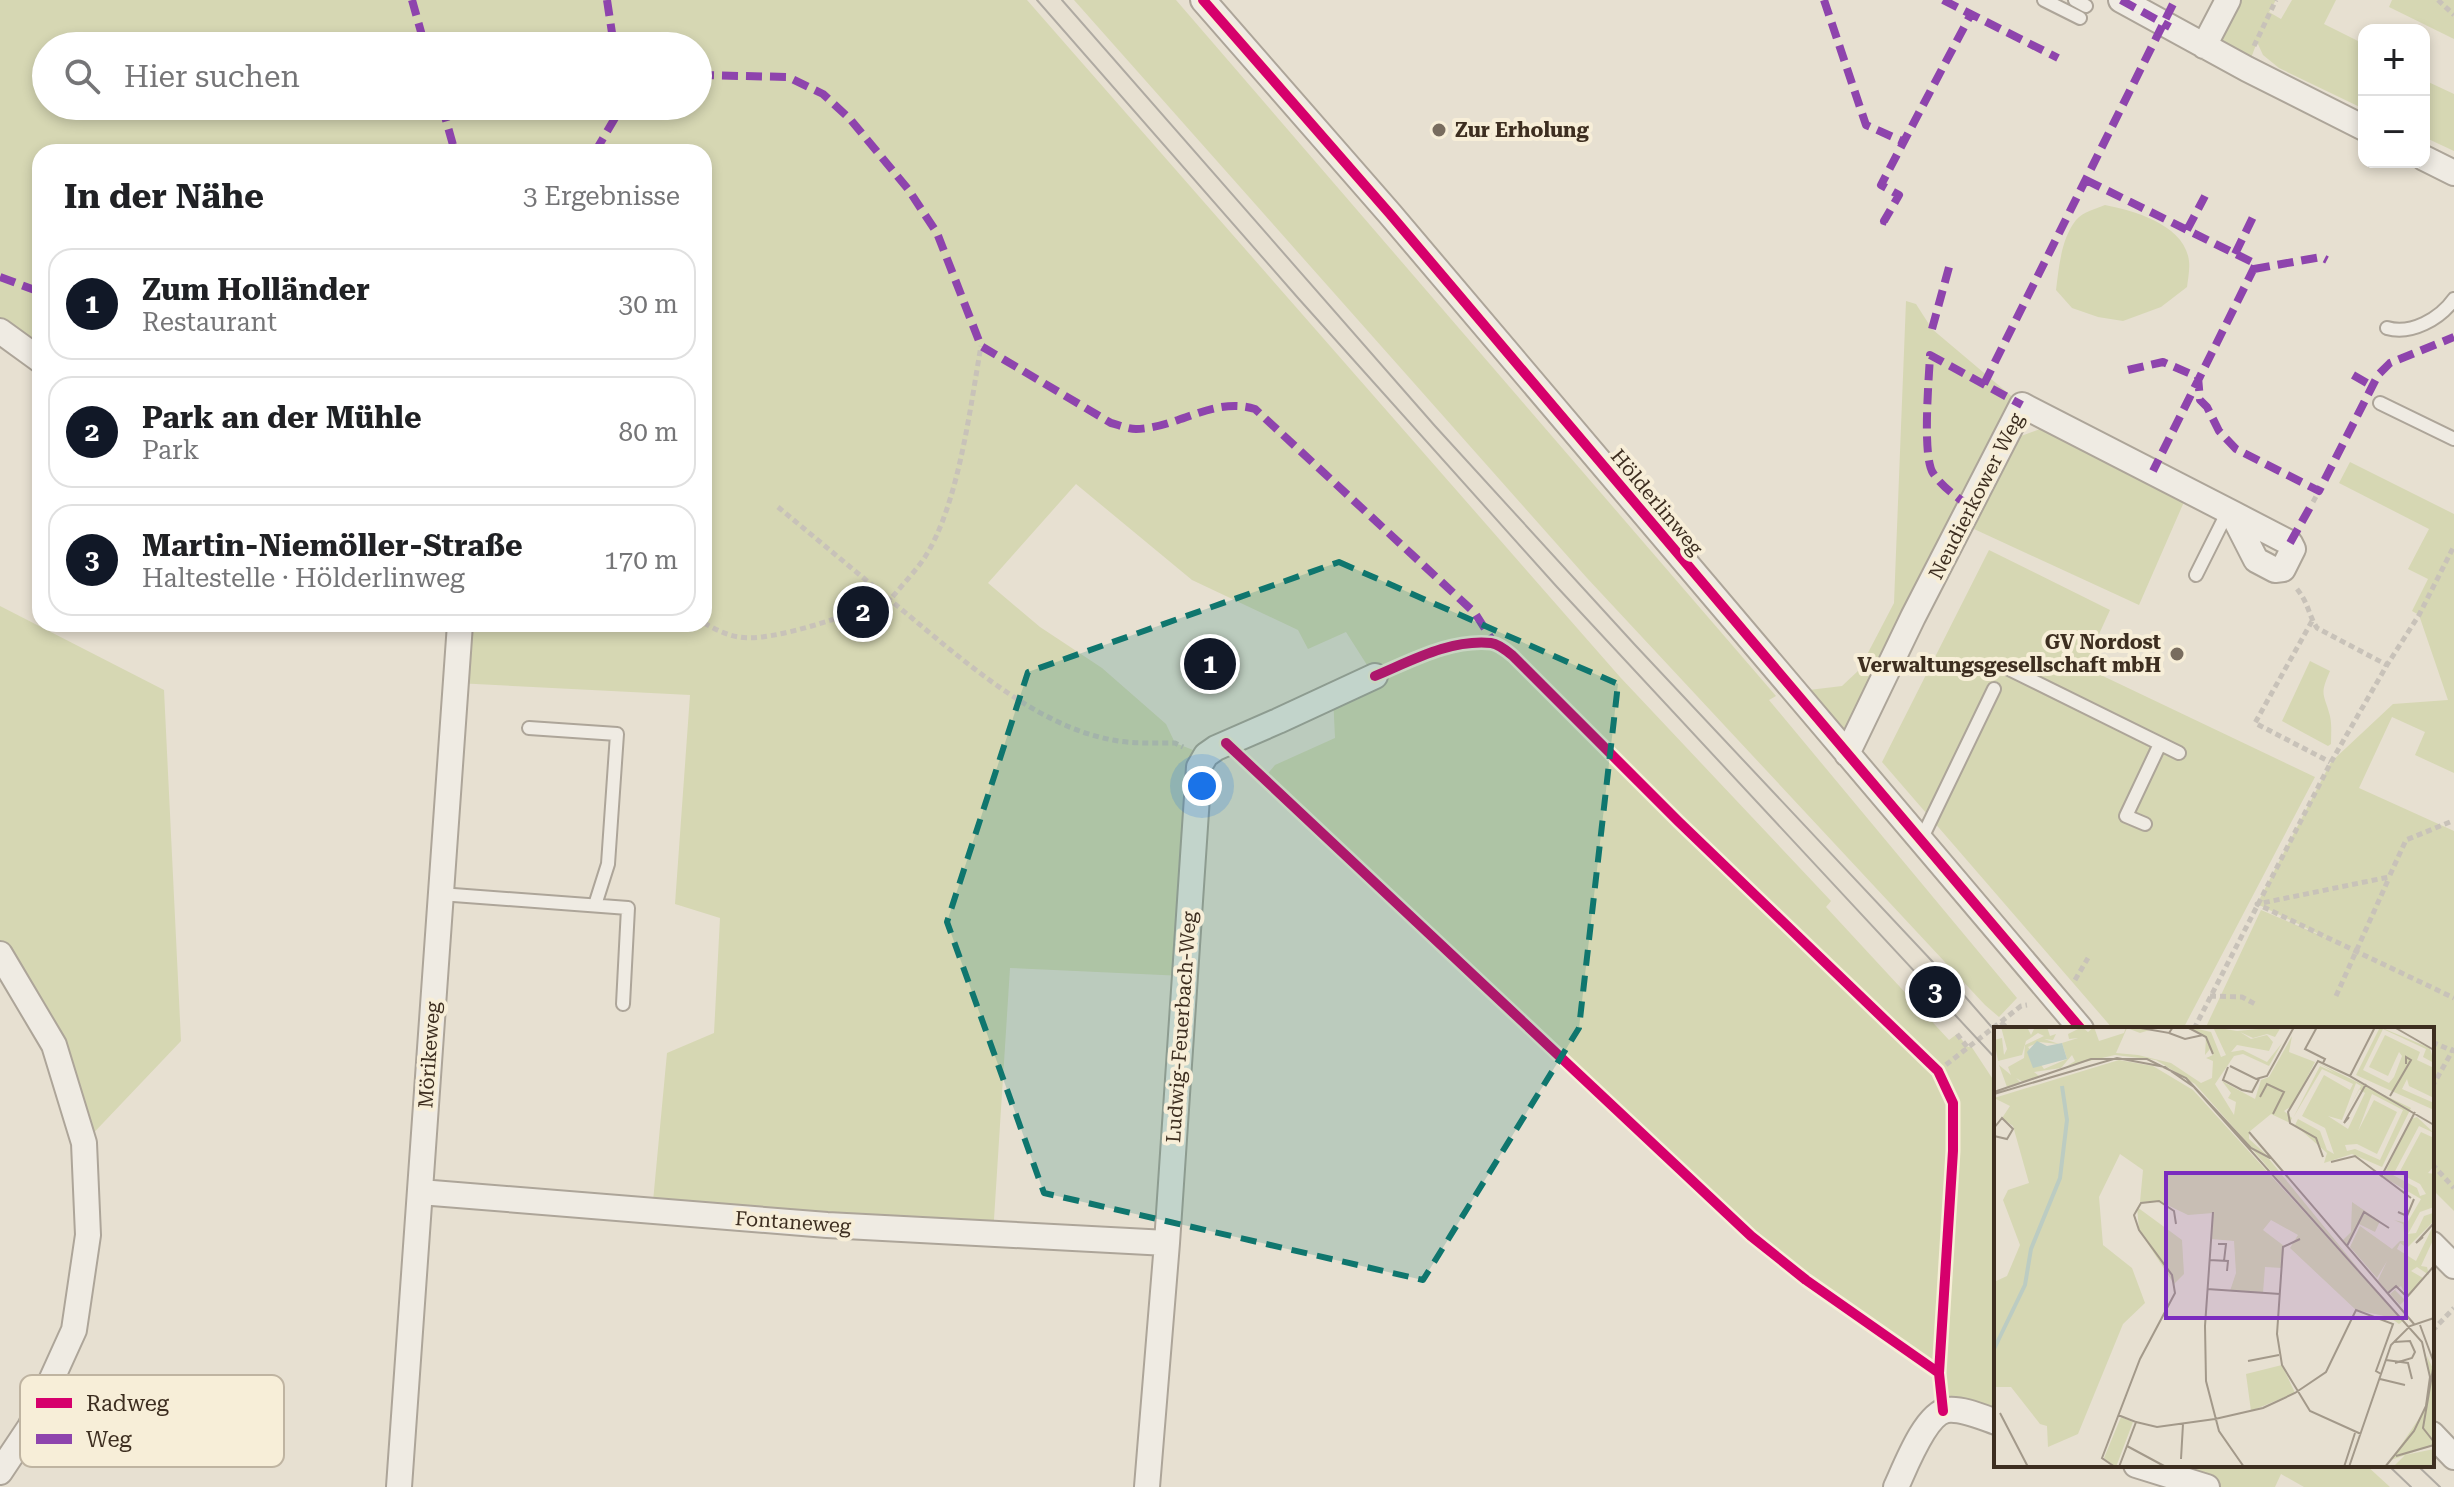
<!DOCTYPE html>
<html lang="de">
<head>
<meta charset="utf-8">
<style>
  :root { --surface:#fff; --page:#f2f2f2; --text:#202124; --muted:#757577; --line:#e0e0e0; --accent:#111827 }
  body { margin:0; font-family:"Roboto Serif",serif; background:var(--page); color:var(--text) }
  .controls { position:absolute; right:24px; top:24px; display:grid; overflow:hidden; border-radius:16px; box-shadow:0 4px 12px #0003 }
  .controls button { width:72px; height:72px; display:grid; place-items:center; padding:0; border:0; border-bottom:2px solid var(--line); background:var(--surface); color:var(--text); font:40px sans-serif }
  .you { position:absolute; left:1202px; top:786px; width:28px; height:28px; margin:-20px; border:6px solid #fff; border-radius:50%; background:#1a73e8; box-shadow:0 0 0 12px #1a73e833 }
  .badge { display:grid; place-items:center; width:52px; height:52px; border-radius:50%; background:var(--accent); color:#fff; font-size:26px; font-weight:700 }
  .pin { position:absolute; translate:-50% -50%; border:4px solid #fff; box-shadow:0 2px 8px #0006 }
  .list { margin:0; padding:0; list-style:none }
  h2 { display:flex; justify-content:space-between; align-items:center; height:104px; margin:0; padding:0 32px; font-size:34px }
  h2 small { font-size:26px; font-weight:400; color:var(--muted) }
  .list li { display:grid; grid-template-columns:52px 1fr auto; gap:24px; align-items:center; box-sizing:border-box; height:112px; margin:0 16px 16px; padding:0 16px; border:2px solid var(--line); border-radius:24px }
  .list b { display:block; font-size:30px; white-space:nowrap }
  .list p { margin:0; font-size:26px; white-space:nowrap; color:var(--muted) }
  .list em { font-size:26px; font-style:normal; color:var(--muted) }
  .icon { flex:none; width:44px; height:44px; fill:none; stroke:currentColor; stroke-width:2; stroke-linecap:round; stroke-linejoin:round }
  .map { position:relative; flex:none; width:2454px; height:1487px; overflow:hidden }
  .search { position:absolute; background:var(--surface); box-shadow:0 4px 12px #0003; left:32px; top:32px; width:680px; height:88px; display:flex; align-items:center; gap:20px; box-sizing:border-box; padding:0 28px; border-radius:44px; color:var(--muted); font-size:30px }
  .panel { position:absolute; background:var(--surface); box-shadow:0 4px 12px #0003; left:32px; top:144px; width:680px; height:488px; border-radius:24px }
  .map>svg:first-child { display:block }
  .green { fill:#d6d7b3; fill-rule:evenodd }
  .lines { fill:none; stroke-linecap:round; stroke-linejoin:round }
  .lane-casing { stroke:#ada599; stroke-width:16 }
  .street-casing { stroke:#ada599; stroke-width:28 }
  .path { stroke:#c8c2b9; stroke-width:5; stroke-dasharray:6 4; stroke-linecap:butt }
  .lane { stroke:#efebe3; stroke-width:12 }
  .street { stroke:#efebe3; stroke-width:24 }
  .tram { stroke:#afaaa2; stroke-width:2 }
  .quiet { stroke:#8e44ad; stroke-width:8; stroke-dasharray:16 8; stroke-linecap:butt }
  .cycleway-casing { stroke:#f7eed8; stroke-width:15 }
  .cycleway { stroke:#d6006c; stroke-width:10 }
  .marked { fill:#0f766e; fill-opacity:0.2; stroke:#0f766e; stroke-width:6; stroke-dasharray:16 10; stroke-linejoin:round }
  .poi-dot { fill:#786c5e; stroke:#f7eed8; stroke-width:3 }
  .labels { text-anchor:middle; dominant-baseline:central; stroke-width:8; stroke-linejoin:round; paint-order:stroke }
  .poi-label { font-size:20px; font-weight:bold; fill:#3d2e20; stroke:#f7eed8; text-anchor:start }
  .street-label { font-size:20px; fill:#3d2e20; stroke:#f7eed8 }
  .inset-river { fill:none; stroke:#bcccc2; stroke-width:4 }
  .inset-road { fill:none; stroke:#a3998a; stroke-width:2 }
  .view { fill:#7b2cbf; fill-opacity:0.15; stroke:#7b2cbf; stroke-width:4 }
  .inset-edge { fill:none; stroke:#3d2e20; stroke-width:4 }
  .key { fill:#f7eed8; stroke:#bfb4a1; stroke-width:2 }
  .key-label { font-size:22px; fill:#3d2e20 }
</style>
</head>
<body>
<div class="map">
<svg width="2454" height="1487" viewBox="0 0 2454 1487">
  <rect width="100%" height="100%" fill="#e7e0d1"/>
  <path class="green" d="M0 0H1027L1620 677 1831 901 1826 907 1949 1040 1957 1034 1968 1047 1971 1046 1996 1084V1422L1943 1411 1939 1373 1806 1280 1751 1236 1541 1041 1264 778 1275 765 1335 738 1333 695 1374 676 1346 632 1308 649 1298 630 1192 580 1076 484 988 583 1040 627 1102 668 1166 724 1175 743 1206 755 1184 976 1010 968 993 1235 652 1212 667 1053 714 1033 720 918 675 904 690 695 456 683 460 624H704V152H40V360L0 331ZM46 46H698V106H46Z
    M1074 0H1176L1776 696 1769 700 2017 998 1999 1017 1985 1005 1587 578Z
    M2231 0H2276L2269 12 2281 19 2292 0H2336L2324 24 2364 44V109L2279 68 2263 55 2257 42 2247 69 2221 47 2220 35Z
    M2392 0H2454V39L2389 7Z
    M2424 80 2454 94V151L2424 137Z
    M2105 205C2135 211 2185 225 2189 261 2190 269 2188 279 2187 287L2161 307 2123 321 2098 317 2072 308 2056 290C2059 267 2061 239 2076 220 2083 212 2095 209 2105 205Z
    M1906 301 1916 304 1932 329 2022 405 1853 740 1809 690 1842 686 1859 670 1894 603Z
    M2043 428 2187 495 2139 605 1974 529 2011 448 2021 436Z
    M2350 462 2454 514V773L2415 755 2425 732 2392 717 2359 788 2454 831V1211L2432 1189V1029H2205L2261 910 2329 939 2257 904 2331 762 2393 704 2448 700 2419 615 2412 611 2428 579 2408 569 2429 529 2339 483Z
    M1989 550 2110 610 2084 667 2315 777 2183 1029H2113L1882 762Z
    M0 606 164 690 181 1041 84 1143 54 1045 0 954Z
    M2310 661 2330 671C2319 696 2324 693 2330 716 2332 725 2331 735 2331 744L2328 746 2282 721Z
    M2136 1465H2366L2390 1487H2304L2281 1474 2275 1487H2207Z"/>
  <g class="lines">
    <g class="lane-casing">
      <path id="lane" d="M2044 0 2080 18
        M2075 0 2086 6
        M2387 328C2411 335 2440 319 2454 299
        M2380 403 2454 439
        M2196 575 2228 511
        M2005 667 2179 753
        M529 728 617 734 608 864 595 905
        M2145 824 2126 816 2160 744
        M1921 840 1994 689
        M440 894 628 908 623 1004"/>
    </g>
    <g class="street-casing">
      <path id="street" d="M1203 0 1390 214 2081 1029
        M2121 0 2247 69 2364 128
        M2204 46 2228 0
        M2424 158 2454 173
        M0 331 40 360
        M1847 754 1913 617 2022 405 2232 513 2256 560 2275 570 2283 569 2293 549 2290 543 2232 513
        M0 954 54 1045 84 1143 88 1235 74 1330 30 1427 0 1472
        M420 1192 827 1225 1167 1243
        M2432 1244 2454 1266
        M2432 1434 2454 1457
        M2136 1465 2207 1487
        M399 1487 460 624
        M1147 1487 1167 1243 1199 767 1206 755 1216 748 1278 721 1375 676
        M1896 1487C1905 1468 1925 1414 1947 1410 1962 1408 1982 1417 1996 1422"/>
    </g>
    <path class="path" d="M2438 0 2454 15
      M2254 46 2276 0
      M2313 502 2319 491
      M778 507 890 600C901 586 915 572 925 557 959 503 970 408 981 346
      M2297 589C2309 604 2308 614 2317 628L2387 665
      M2312 621 2255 723 2330 762
      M704 623C715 629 726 635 739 637 773 643 855 612 890 600 953 651 1032 726 1113 740 1133 744 1154 743 1175 743L1183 747
      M2450 822 2406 840 2389 877 2257 904 2454 998
      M2075 980 2088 958
      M2210 996 2242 997 2255 1004
      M2336 996 2389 878
      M2001 1022 2008 1029
      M2194 1029 2331 762 2387 665 2419 615 2454 546
      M1957 1034 1968 1048
      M2432 1042 2453 1051
      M1938 1071 2021 1006 2027 1005
      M2432 1087 2454 1048
      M2432 1164 2454 1188
      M2432 1331 2454 1308"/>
    <use href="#lane" class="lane"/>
    <use href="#street" class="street"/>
    <path class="tram" d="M1037 0 1298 298 1557 587 1996 1059
      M1062 0 1435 426 1636 646 1962 993 1996 1032
      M2388 1465 2411 1487
      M2417 1465 2440 1487"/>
    <path class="quiet" d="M412 0 425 46
      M607 0 614 46
      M1824 0 1866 125 1904 142
      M1943 0 2058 58
      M2121 0 2170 27
      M698 75 788 77 823 94 850 119 908 189 937 233 981 346 1111 423C1119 425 1128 429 1136 429 1178 428 1214 396 1255 409L1475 613 1494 643
      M442 106 455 152
      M595 152 622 106
      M2086 180 2256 264 2153 471
      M1887 222 1884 221 1899 195 1881 185 1971 14
      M2187 230 2205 196
      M2235 254 2253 217
      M2254 269 2321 257 2327 260
      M0 277 40 292
      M1932 329 1951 260
      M2128 370 2163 362 2198 377 2200 400 2207 407 2219 431 2236 449 2319 491 2378 375 2390 363 2454 337
      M2353 375 2372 386
      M1984 384 2175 0
      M1970 507C1956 496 1942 487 1933 473 1922 456 1929 378 1930 355L2022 405
      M2290 543 2313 502"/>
    <g class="cycleway-casing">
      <path id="cycleway" d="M1203 0 1390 214 2081 1029
        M1375 676C1411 661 1450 639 1491 643 1499 644 1507 651 1513 656L1679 822 1938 1071 1953 1103V1151L1939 1373 1943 1411
        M1226 743 1751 1236 1806 1280 1939 1373"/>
    </g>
    <use href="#cycleway" class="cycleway"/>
  </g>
  <path class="marked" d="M1339 562 1618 684 1579 1028 1423 1280 1044 1193 947 922 1028 672Z"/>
  <g class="poi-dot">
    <circle cx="1439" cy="130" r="8"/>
    <circle cx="2177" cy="654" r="8"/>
  </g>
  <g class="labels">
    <g class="poi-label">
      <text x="1455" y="130">Zur Erholung</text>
      <text x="2161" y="642" text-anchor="end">GV Nordost<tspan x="2161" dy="23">Verwaltungsgesellschaft mbH</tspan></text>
    </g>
    <g class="street-label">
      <text transform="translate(1976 496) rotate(-63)">Neudierkower Weg</text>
      <text transform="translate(1657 502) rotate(50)">Hölderlinweg</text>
      <text transform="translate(1181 1027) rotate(-86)">Ludwig-Feuerbach-Weg</text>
      <text transform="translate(429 1055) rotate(-86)">Mörikeweg</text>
      <text transform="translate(793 1222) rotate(4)">Fontaneweg</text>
    </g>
  </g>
  <g transform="translate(1994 1027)">
    <rect width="440" height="440" fill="#e7e0d1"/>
    <path d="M7 0H33L37 8 41 0H53L56 9 62 7 59 13 50 12 65 17 45 15 34 20 50 42 73 32 68 16 84 11 75 12 74 7 88 0 94 5 100 0 105 14 130 6 132 0H165L146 6 133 1 122 26 144 28 177 36 207 56 218 51 219 34 212 31 219 28 216 22 211 28 212 10 195 0 217 5 227 30 232 28 219 0 243 4 287 0 281 10 273 7 259 11 246 5 257 12 273 8 279 15 275 24 243 18 237 25 249 23 273 35 288 16 275 39 249 27 240 29 221 57 240 88 242 75 234 71 237 66 228 54 261 72 267 53 275 50 298 9 295 25 321 35 299 78 290 84 298 91 296 96 277 87 255 105V112L274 129 257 120 201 57 162 33 121 28 73 39 81 34 78 28 67 41 40 45 45 49 29 55 22 51 26 55 13 60 5 38 17 48 14 40 30 31 31 18 50 9 44 6 32 14 28 28 4 34 0 13 8 11 10 28 13 22ZM386 0 436 21 440 36 429 30 432 22 389 2 369 43 395 56 400 50 408 29 405 25 394 49 375 40 391 8 426 25 423 33 440 41V71L415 59 413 52 408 62 440 76V83L362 48ZM125 33 159 39 199 63 409 294 405 297 395 290 362 283 296 221 304 208 277 193 269 203 290 219 288 241 271 240 269 266 236 264 242 246 240 214 217 212 219 186 194 188 165 174 146 175 149 143 126 127 105 170 109 218 138 241 151 276 129 297 84 407 54 420 53 399 46 397 17 360H0V255L13 249 26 218 9 173 14 163 35 156 19 99 8 91 16 79 0 71ZM324 36 417 81 388 140 358 127 330 136 333 126 301 98 304 92 326 104 333 123 340 127 331 101 308 89 330 48 356 63 359 57 328 42 299 91 326 39 341 46ZM362 56 367 59 350 91 365 62 371 66 354 102 334 89 348 93ZM378 67 409 83 386 133 361 122 353 124 351 118 363 117 383 127 403 85 380 73 364 104ZM423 90 440 106 425 99 399 148 423 161 426 169 432 167 426 157 405 146 427 105 440 111V139L434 146 440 147V180L426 185 414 207 422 206 430 189 439 186 440 194 413 221 406 216 403 222 422 234 440 197V211L427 239 433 240 435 248 423 240 417 244 429 251 413 270 407 259 401 263 411 273 406 278 396 267 403 261 393 265 384 253 393 234 383 251 356 220 366 199 398 222 406 214H411L409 197 400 193 413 196 427 172 389 150 417 92ZM258 122 275 132 367 245 327 202ZM358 175 386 194 381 205 365 197 353 218 349 213 357 205ZM143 180 188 213 190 247 180 257 145 203ZM433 329 440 344V418L397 433 430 384 436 356ZM288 338 301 366 257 384 252 347ZM127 390 139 395 122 440 110 431ZM440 422V440H399L411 428Z" fill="#d6d7b3" fill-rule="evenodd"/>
    <path d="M43 14 53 19 68 16 73 32 39 41 33 25Z" fill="#bcccc2"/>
    <path class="inset-river" d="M0 322 31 258 37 222 66 151 73 93 68 59"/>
    <path class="inset-road" d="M141 0 175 6 179 0M193 0 212 10 219 27M323 0 311 22 331 32 329 36M381 0 356 49 440 98M400 0 440 23M175 6 191 12 209 8M236 39 262 52 273 49 300 0M234 40 229 53 248 63 258 65 265 52M0 65 97 32H153L192 51 257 121 276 131M0 67 123 31 171 40 200 60 428 315 436 350 432 379 420 404 391 440M396 69 417 33 412 30V37M266 70 273 57 290 65 279 87M355 90 350 96 372 57M0 101 8 91 19 102 13 112 0 109M255 105 420 297M329 130 322 111 296 96 294 85 324 34 356 49M337 135 361 129 417 171M387 150 421 85M219 185 211 299 212 354 225 404 250 440M404 185 413 189 420 172M429 210 422 216 440 196M306 212 289 220 283 307 288 338 316 384 367 407M224 217H232L230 234M353 219 370 185 395 201M215 233 234 234 233 244M213 262 286 267M393 267 402 259 413 270 440 239M426 298 440 336 429 401 440 415M400 315 416 314 421 325 418 331 401 336M392 333 414 336 418 352M254 334 285 328M386 352 411 358M6 386 34 440M124 388 142 395 125 440M142 395 163 400 221 392 269 381 301 366 332 345 362 283 399 297 382 344 387 347M133 419 172 440M402 429 440 418M187 432 189 397M121 440 108 431 146 332 181 266 178 248 145 203 140 188 147 176 165 174 180 184 182 197M350 440 361 406M355 440 397 318 416 299 440 291"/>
    <path class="view" d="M172 146H412V291H172Z"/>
    <rect width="440" height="440" class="inset-edge"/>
  </g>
  <rect x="20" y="1375" width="264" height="92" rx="12" class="key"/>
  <rect x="36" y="1398" width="36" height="10" fill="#d6006c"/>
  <rect x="36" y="1434" width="36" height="10" fill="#8e44ad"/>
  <g class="key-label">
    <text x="86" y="1411">Radweg</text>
    <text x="86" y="1447">Weg</text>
  </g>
</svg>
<div class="controls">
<button>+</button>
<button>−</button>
</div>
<div class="you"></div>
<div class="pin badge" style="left:1210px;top:664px">1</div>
<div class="pin badge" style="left:863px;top:612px">2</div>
<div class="pin badge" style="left:1935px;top:992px">3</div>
<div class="search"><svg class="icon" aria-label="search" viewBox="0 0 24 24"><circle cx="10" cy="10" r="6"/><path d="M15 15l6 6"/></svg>Hier suchen</div>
<section class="panel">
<h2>In der Nähe<small>3 Ergebnisse</small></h2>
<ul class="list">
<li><span class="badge">1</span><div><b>Zum Holländer</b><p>Restaurant</p></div><em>30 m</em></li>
<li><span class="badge">2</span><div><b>Park an der Mühle</b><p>Park</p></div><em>80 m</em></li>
<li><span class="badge">3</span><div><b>Martin-Niemöller-Straße</b><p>Haltestelle · Hölderlinweg</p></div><em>170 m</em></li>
</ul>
</section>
</div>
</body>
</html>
